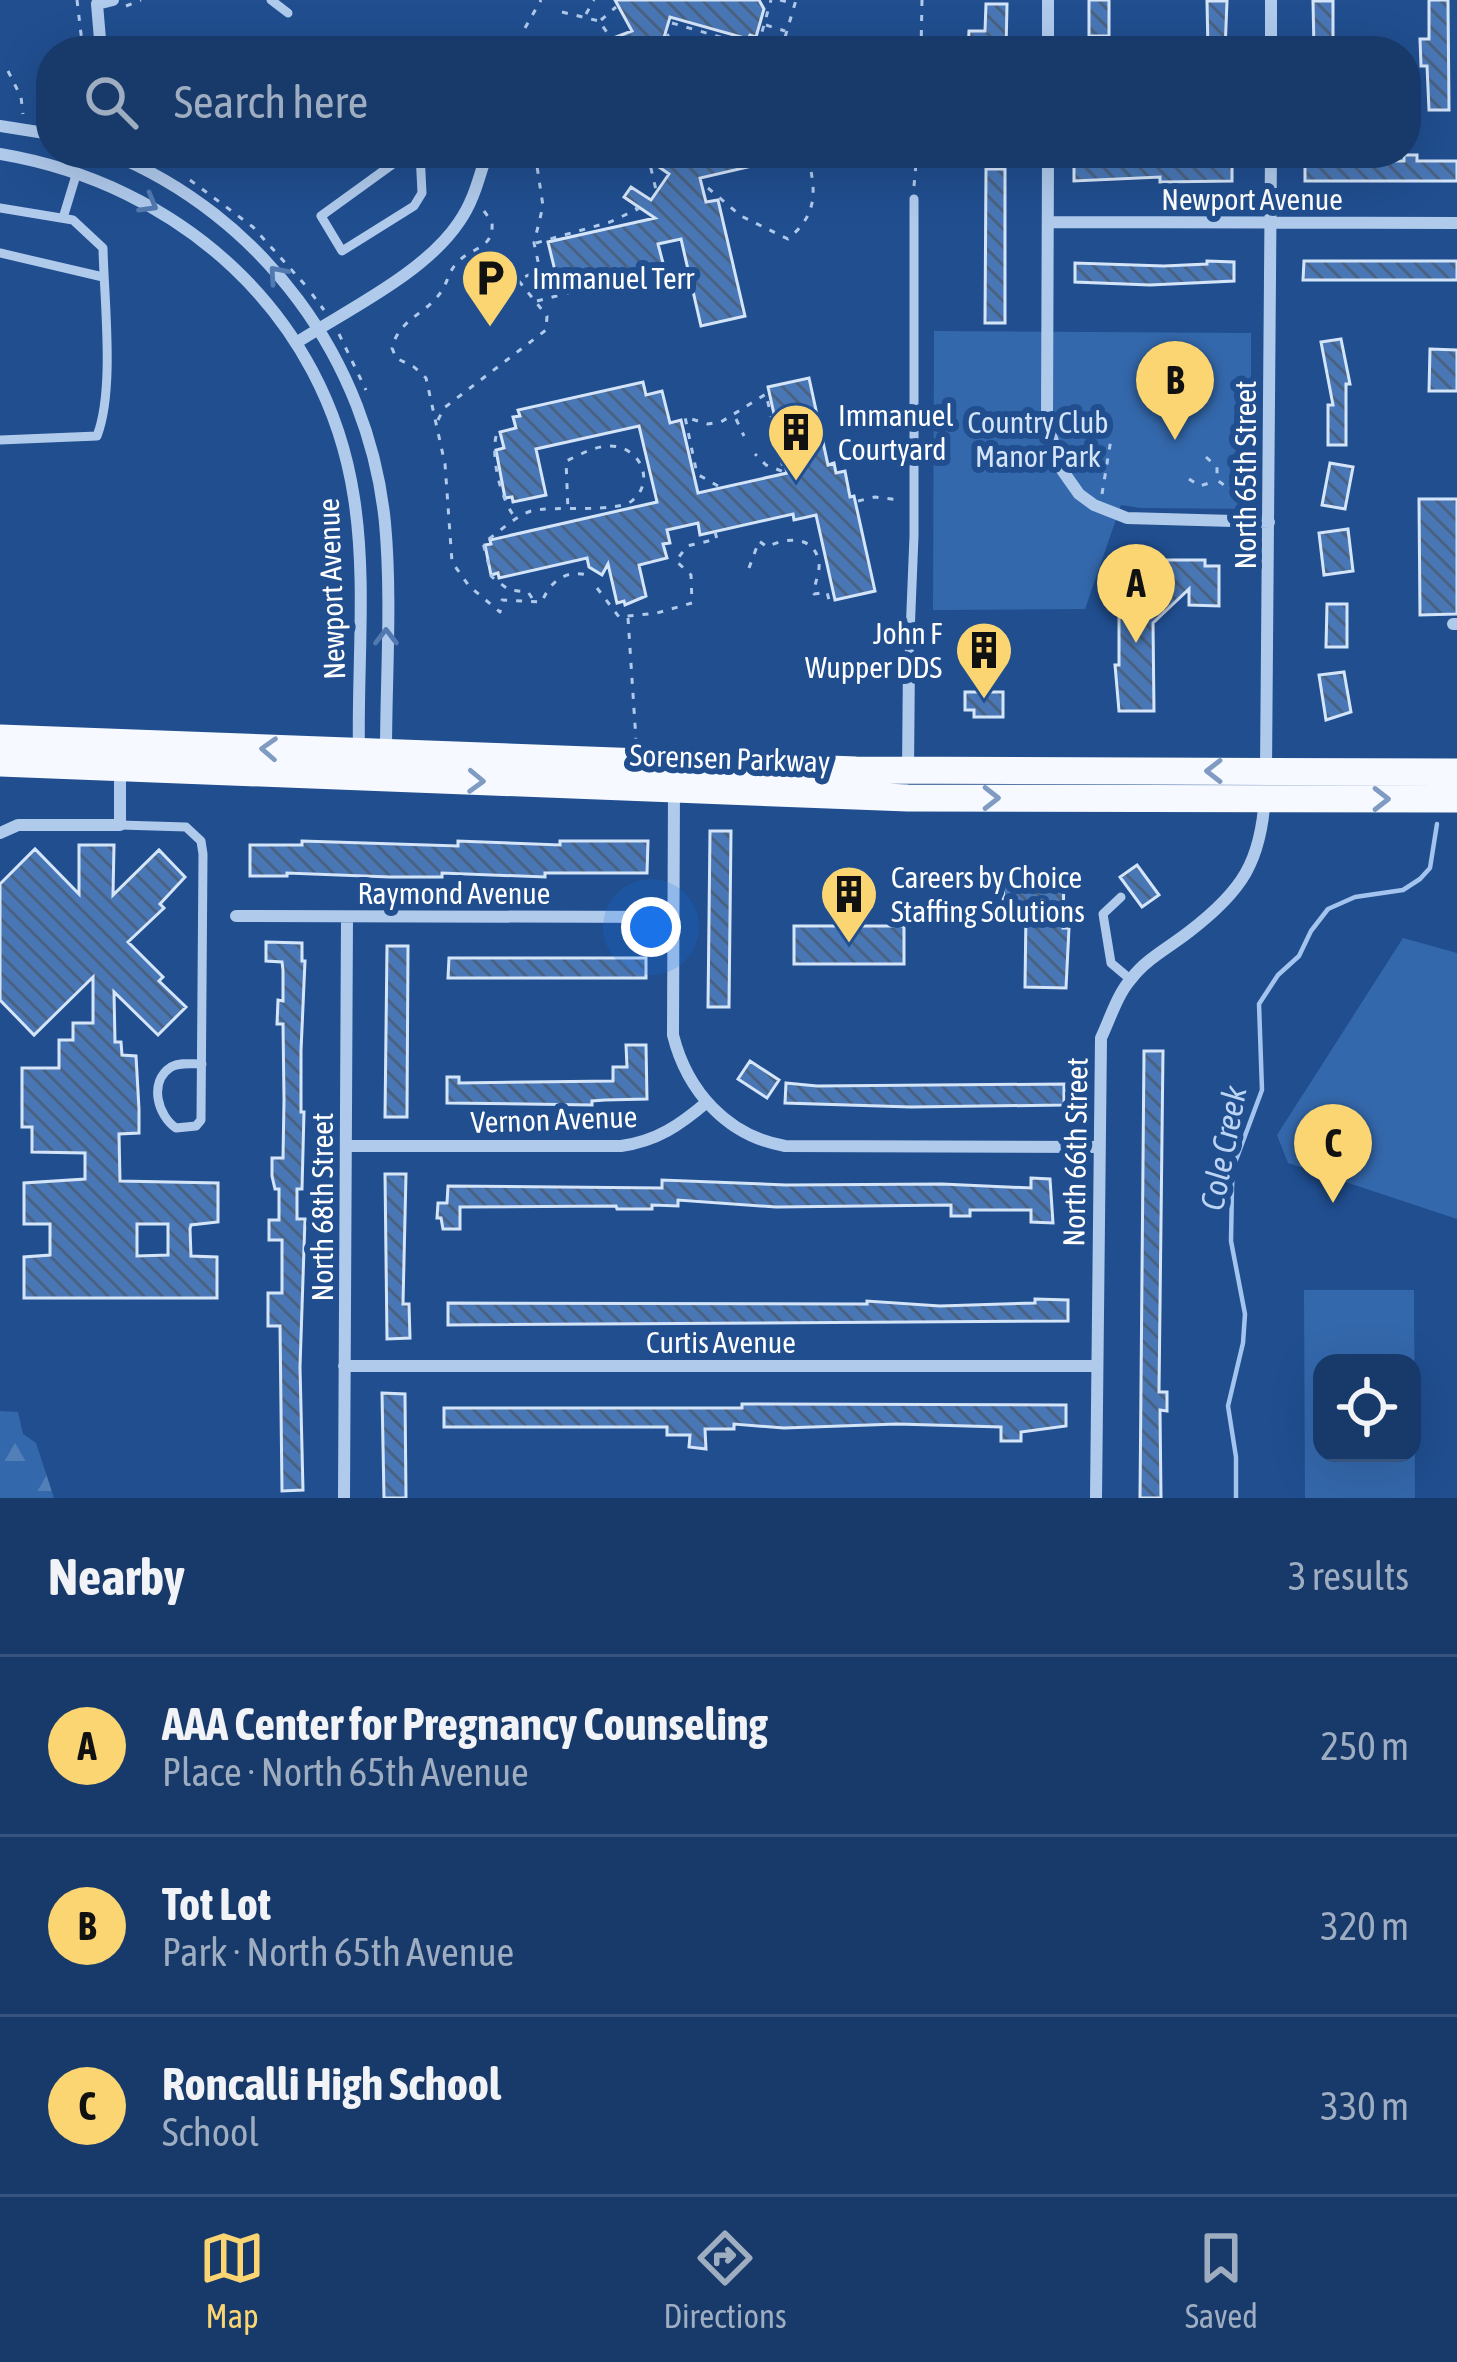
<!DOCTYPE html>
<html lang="en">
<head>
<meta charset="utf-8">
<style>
  :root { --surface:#183a6b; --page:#214171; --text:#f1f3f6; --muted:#9fadc1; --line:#36547e; --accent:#fad571 }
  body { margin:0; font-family:"Asap Condensed",sans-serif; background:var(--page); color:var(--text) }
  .controls { position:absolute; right:36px; bottom:36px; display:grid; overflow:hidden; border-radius:24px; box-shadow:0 12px 48px #0002 }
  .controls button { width:108px; height:108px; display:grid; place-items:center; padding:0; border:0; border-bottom:3px solid var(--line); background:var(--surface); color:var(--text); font:60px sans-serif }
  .you { position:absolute; left:651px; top:927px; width:42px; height:42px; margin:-30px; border:9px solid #fff; border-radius:50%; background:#1a73e8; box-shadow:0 0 0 18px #1a73e833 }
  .badge { display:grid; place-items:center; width:78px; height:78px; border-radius:50%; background:var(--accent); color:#111; font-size:39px; font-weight:700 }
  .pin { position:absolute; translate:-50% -99px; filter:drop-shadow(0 3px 6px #0008) }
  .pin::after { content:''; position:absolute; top:63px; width:42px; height:36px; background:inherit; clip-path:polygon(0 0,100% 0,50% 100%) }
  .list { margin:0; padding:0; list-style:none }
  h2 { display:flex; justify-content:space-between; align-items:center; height:156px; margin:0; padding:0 48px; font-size:51px }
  h2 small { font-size:39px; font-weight:400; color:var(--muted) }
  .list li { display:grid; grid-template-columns:78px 1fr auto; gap:36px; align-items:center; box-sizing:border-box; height:180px; padding:0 48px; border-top:3px solid var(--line) }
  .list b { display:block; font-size:45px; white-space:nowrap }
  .list p { margin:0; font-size:39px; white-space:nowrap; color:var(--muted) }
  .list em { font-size:39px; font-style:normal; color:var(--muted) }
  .icon { flex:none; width:66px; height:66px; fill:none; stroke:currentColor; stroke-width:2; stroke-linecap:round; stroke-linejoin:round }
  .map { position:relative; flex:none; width:1457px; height:1498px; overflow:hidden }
  .search { position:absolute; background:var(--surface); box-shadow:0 12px 48px #0002; left:36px; right:36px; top:36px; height:132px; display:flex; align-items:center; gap:30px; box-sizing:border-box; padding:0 42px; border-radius:48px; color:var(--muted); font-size:45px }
  .sheet { height:696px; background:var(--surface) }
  nav { display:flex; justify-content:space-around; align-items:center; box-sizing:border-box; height:168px; border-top:3px solid var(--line); background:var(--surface); font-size:33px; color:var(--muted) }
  nav a { display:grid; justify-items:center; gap:6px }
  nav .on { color:var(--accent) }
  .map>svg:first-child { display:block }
  .forest { fill:url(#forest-firs) }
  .green { fill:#3468ac; fill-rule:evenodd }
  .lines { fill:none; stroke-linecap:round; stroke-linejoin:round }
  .stream { stroke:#a3c4ee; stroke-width:4.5 }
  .building { fill:url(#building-back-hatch); stroke:#d5e5f9; stroke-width:3; fill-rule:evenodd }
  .path { stroke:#b0caec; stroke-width:3; stroke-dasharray:6 9; stroke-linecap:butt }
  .service { stroke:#b0caec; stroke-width:9 }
  .minor { stroke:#b0caec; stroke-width:12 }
  .primary { stroke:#f6f9ff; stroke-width:27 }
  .oneway { stroke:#5279b0 }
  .oneway2 { stroke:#809bc1 }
  .labels { text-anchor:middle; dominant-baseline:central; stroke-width:12; stroke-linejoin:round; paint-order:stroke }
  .street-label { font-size:30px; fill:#fff; stroke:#204e8f }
  .poi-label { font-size:30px; fill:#fff; stroke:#204e8f; text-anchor:start }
  .park-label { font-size:30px; fill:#d5e5f9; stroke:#204e8f }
  .water-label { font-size:33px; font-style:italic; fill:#bcd4f3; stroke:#204e8f }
</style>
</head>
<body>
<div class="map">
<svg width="1457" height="1498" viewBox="0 0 1457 1498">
  <defs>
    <pattern id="forest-firs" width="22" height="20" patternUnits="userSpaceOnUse" patternTransform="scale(3)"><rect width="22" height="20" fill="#3468ac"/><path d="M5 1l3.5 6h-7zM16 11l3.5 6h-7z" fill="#527fb8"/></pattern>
    <pattern id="building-back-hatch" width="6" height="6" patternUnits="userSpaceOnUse" patternTransform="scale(3)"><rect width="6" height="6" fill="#4977b6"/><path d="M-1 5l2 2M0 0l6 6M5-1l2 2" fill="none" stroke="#4a6281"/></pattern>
  </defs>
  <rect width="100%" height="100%" fill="#204e8f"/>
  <path class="forest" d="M0 1411 18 1412 23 1434 36 1443 54 1498H0Z"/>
  <path class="green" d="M934 331 1251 333V509L1140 508 1121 505 1085 609 933 610Z
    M1403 938 1457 953V1219L1288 1163 1277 1135Z
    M1304 1290H1414L1415 1498H1305ZM1412 1363V1453H1322V1363Z"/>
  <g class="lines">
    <path class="stream" d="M1236 1498V1457L1228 1406 1243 1343 1245 1314 1231 1241 1232 1187 1233 1168 1262 1090 1259 1004 1278 975 1299 956 1311 931 1328 909 1355 897 1403 890 1420 879 1430 868 1437 824"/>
  </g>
  <path class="building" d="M615 0H759L764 9 756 37 750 35 748 39 670 17 663 41 686 47 685 51H579L632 31Z
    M1089 0H1109V36H1089Z
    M1429 0H1448L1449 110H1429L1427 66H1421L1420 39H1429Z
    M1207 1H1227L1225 51H1208Z
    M1313 1H1333V51H1314Z
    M986 4H1007L1006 51H968L969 31H985Z
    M665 153H787V158L700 178 706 202 718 200 745 316 701 326 681 239 658 244 663 263 559 287 548 242 655 218 624 197 631 187 651 200 669 174 656 165Z
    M1211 153H1232V181L1160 182V177L1074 181V159L1211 160Z
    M1404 155H1417V161H1457V181H1305V161H1404Z
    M986 169H1005V323H985Z
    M1207 261 1234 262V281L1150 285 1075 282V263L1164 266 1207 264Z
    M1304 261H1457V280H1303Z
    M1341 339 1350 384H1346V445H1328V405H1333L1321 342Z
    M1430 349 1457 350V391H1429Z
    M809 378 828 465 834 463 836 473 845 471 850 497 854 496 875 591 835 600 816 515 794 520 793 514 700 535 698 523 667 530 670 543 663 544 667 558 639 565 646 596 625 605 624 601 617 603 608 564 602 575 589 567 587 558 499 578 498 573 491 575 485 545 491 544 490 540 657 502 639 426 536 449 546 495 513 502 512 497 505 498 496 450 504 448 500 432 516 428 513 417 520 416 518 410 643 382 646 395 662 391 670 423 681 420 698 493 787 473 768 387Z
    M1330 463 1353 467 1345 509 1322 505Z
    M1419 499H1457V614L1420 615Z
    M1348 529 1353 571 1324 575 1319 533Z
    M1165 560H1205V566H1219V606L1189 605V589L1153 623 1154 711H1119L1115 665H1119V615H1128L1130 586 1149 567H1165Z
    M1327 604H1347V647H1326Z
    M1344 672 1351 712 1326 720 1319 675Z
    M965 692H1003V717H974V710H965Z
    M710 831H731L729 1007H708Z
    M302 841 458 846V841L560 845V841H648L647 873H545V877L442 873V877H390L287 873V876H250V845H302Z
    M79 845H114L113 895 159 850 185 877 160 904 164 908 128 942 163 977 159 981 186 1007 158 1035 114 992 115 1042H121L122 1055 136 1056 139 1109V1133L119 1134 120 1181 218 1183V1222L191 1225 190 1229 191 1256 217 1257V1298H24V1257L50 1255V1224H24V1183L85 1179V1153L32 1152V1127H22V1068H59V1040H73V1023H93V977L34 1035 0 1000V884L35 849 79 894ZM137 1224H168V1255L137 1256Z
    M1137 865 1159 895 1142 907 1120 877Z
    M1048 869 1064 872 1063 928H1069L1066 988 1025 987 1026 912H1003L1004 871Z
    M794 926H904V964H794Z
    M266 942 302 943V961H305L301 1051V1112H304L302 1189H297V1219H305L300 1367 303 1490 282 1491 280 1326H268V1293H282V1240H269V1220H279V1189H275L272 1176V1158H283L284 1100 283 1024H277L278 1000 283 1001V970L282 962 266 961Z
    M387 946H408L407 1117H385Z
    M449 958H646V978H448Z
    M626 1045H646L647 1099 605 1100 592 1101V1105L447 1103V1077H459V1083L613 1081V1067H627Z
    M1144 1051H1163L1159 1392H1167V1411L1160 1410 1161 1498H1140Z
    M750 1061 779 1080 767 1098 738 1079Z
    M786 1083 817 1086 1064 1084V1105L911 1107 785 1103Z
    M385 1174H406L403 1304H409L410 1338 387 1339Z
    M1031 1178 1050 1179 1053 1223 1031 1222V1210H970V1216H951V1205L776 1207 678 1200V1206L652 1205V1209H617L616 1206 460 1207V1229H443L441 1218H437L438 1203H447L448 1186 662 1188V1180L786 1185 942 1184 1031 1188Z
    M1035 1299 1068 1300V1321L448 1325V1303L867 1304V1301L940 1306 1035 1303Z
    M382 1393 405 1394 406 1498H384Z
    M742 1404 1066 1405V1426L1021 1432V1441H1001V1427L897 1424 784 1428 734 1424V1429H705L706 1449 689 1447 690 1435H667V1427H444V1408H742Z"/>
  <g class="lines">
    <path class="path" d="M77 0 83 51
      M780 0 795 4
      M126 6 141 0
      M562 12 599 21 611 38
      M586 14 594 0
      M601 20 616 7
      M672 23 768 51
      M766 25 785 31
      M525 28 541 0
      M667 34 678 51
      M758 46 771 0
      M677 47 699 42 712 51
      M613 51V50
      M781 51 796 0
      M921 51 922 0
      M8 71 21 97 23 114
      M535 153 543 206 534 243 546 298
      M645 156H648L657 194
      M190 180 253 227 306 286
      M914 186 917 153
      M708 188 741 216 788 239C819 213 816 190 807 153
      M484 211 492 222C494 250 472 246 457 263 449 271 448 280 443 289 428 314 399 318 392 348L396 358 414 367 426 378 445 464 452 562 469 586 500 612 502 600 542 602C550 581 567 568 590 576
      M536 243 610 222 638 209 631 205
      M312 294 324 310
      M537 301 596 286
      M339 334 366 390
      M736 419 744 436
      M438 420 444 408 546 330 547 316 518 280 539 270
      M496 436C491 460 501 500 516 519
      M1206 457 1217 467V480L1234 492H1251
      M1189 479 1200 486 1215 481
      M718 486 697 474 685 417 708 424 721 422 766 394 784 472 766 465 755 454
      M1102 494 1111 439
      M858 501 875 497 900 500
      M749 568 759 541 767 547C786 537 815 535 819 563 820 574 814 583 814 594L827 592 829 600 833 599
      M597 588 619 617 657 613 692 603 691 575 676 561 687 546 717 539 715 532
      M532 598 528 592 509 590 492 577 483 543C497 534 515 516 531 511 552 505 618 514 633 500 656 480 639 446 610 446 594 446 580 455 566 461L568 510
      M628 618 636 740"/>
    <path class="service" d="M271 0 288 13
      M418 158 397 161 321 216 342 251 414 206 422 193 420 153
      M0 208 73 220 103 248C104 300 115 390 97 436L0 440
      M63 218 77 172
      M0 253 103 277
      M909 659 914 536V199
      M120 825 186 827 201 841 203 854 201 1120 196 1126 176 1128C158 1116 148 1082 171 1067 180 1062 191 1064 202 1064
      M1121 897 1103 914 1111 963 1130 979"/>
    <path class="minor" d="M101 51 97 4 113 0
      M1048 51V0
      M1271 51V0
      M0 126 51 134
      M109 153C262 215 369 360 385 523 392 599 386 677 386 752
      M1048 153 1047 420 1060 467 1079 494 1094 505 1127 518 1269 522
      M0 154C179 184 326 313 354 498 367 581 357 669 359 753
      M1048 222 1457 223
      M296 343C347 310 425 273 459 222 474 201 479 177 487 153
      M1453 624H1457
      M1266 770 1271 153
      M908 772 909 659
      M674 789 673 1035C687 1091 727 1136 785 1146L1099 1147
      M0 833 18 825H120V768
      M236 916 672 917
      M346 1146H621C657 1141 680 1125 707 1102
      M344 1366H1097
      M344 1498 347 917
      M1096 1498 1101 1038C1110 1019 1117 995 1131 979 1147 958 1170 947 1190 931 1242 891 1261 862 1265 796"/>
    <path class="primary" d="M0 738 856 770 1457 772
      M0 763 908 798 1457 799"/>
  </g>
  <defs><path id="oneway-chevron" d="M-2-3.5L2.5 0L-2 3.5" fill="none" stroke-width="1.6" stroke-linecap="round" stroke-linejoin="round" transform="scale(3)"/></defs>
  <g class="oneway">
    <use href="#oneway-chevron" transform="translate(149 204) rotate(30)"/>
    <use href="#oneway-chevron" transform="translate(277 274) rotate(-131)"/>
    <use href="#oneway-chevron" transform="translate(386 637) rotate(-90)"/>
  </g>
  <g class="oneway2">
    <use href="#oneway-chevron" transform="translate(269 749) rotate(-177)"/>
    <use href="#oneway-chevron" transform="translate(1214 771) rotate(-180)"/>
    <use href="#oneway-chevron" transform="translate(476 781) rotate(2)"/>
    <use href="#oneway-chevron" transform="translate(991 798)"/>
    <use href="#oneway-chevron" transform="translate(1381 799)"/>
  </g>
  <defs>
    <g id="parking-pin" transform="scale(3)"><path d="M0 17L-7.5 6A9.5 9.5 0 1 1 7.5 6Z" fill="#fad571" stroke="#204e8f"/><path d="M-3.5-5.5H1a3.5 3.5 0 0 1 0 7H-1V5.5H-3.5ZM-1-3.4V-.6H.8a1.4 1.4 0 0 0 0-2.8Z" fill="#111"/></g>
    <g id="building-pin" transform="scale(3)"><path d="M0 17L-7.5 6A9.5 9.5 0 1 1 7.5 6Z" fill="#fad571" stroke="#204e8f"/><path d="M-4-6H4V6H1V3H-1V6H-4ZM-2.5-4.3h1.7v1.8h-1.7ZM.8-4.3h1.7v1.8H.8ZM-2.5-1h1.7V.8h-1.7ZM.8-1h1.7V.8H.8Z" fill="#111"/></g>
  </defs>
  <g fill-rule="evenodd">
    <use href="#parking-pin" x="490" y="278"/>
    <use href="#building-pin" x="796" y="432"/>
    <use href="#building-pin" x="984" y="650"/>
    <use href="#building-pin" x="849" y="894"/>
  </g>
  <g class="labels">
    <g class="street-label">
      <text x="1252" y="199">Newport Avenue</text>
      <text transform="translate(1245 475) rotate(-90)">North 65th Street</text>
      <text transform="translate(331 589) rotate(-92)">Newport Avenue</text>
      <text transform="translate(730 758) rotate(2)">Sorensen Parkway</text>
      <text x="454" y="893">Raymond Avenue</text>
      <text transform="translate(554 1119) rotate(-2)">Vernon Avenue</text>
      <text transform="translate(1075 1152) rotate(-89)">North 66th Street</text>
      <text transform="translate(322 1207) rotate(-90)">North 68th Street</text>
      <text x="721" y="1342">Curtis Avenue</text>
    </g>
    <g class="poi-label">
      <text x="532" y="278">Immanuel Terr</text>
      <text x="838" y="415">Immanuel<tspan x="838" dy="34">Courtyard</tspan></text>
      <text x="942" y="633" text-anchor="end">John F<tspan x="942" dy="34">Wupper DDS</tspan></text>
      <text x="891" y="877">Careers by Choice<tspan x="891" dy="34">Staffing Solutions</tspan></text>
    </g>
    <g class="park-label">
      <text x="1038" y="422">Country Club<tspan x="1038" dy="34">Manor Park</tspan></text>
    </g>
    <g class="water-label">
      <text transform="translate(1223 1148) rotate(-79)">Cole Creek</text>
    </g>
  </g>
</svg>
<div class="controls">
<button><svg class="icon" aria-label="locate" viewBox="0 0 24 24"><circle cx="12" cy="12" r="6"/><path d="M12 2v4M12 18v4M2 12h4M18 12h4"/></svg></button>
</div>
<div class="you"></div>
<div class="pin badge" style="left:1136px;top:643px">A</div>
<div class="pin badge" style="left:1175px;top:440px">B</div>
<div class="pin badge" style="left:1333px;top:1203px">C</div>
<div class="search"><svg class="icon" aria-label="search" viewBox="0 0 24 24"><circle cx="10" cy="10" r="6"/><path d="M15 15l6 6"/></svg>Search here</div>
</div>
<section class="sheet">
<h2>Nearby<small>3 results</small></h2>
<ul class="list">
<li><span class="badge">A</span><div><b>AAA Center for Pregnancy Counseling</b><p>Place · North 65th Avenue</p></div><em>250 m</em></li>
<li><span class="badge">B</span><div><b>Tot Lot</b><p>Park · North 65th Avenue</p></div><em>320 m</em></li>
<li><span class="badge">C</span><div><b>Roncalli High School</b><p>School</p></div><em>330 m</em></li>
</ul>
</section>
<nav>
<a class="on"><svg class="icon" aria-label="map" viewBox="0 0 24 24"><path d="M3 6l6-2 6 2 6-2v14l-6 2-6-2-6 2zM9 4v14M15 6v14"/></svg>Map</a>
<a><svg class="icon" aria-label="directions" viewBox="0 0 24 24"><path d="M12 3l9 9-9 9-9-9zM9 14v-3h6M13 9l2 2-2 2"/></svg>Directions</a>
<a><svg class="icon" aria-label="saved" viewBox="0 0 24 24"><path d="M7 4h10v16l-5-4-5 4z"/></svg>Saved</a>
</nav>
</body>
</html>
